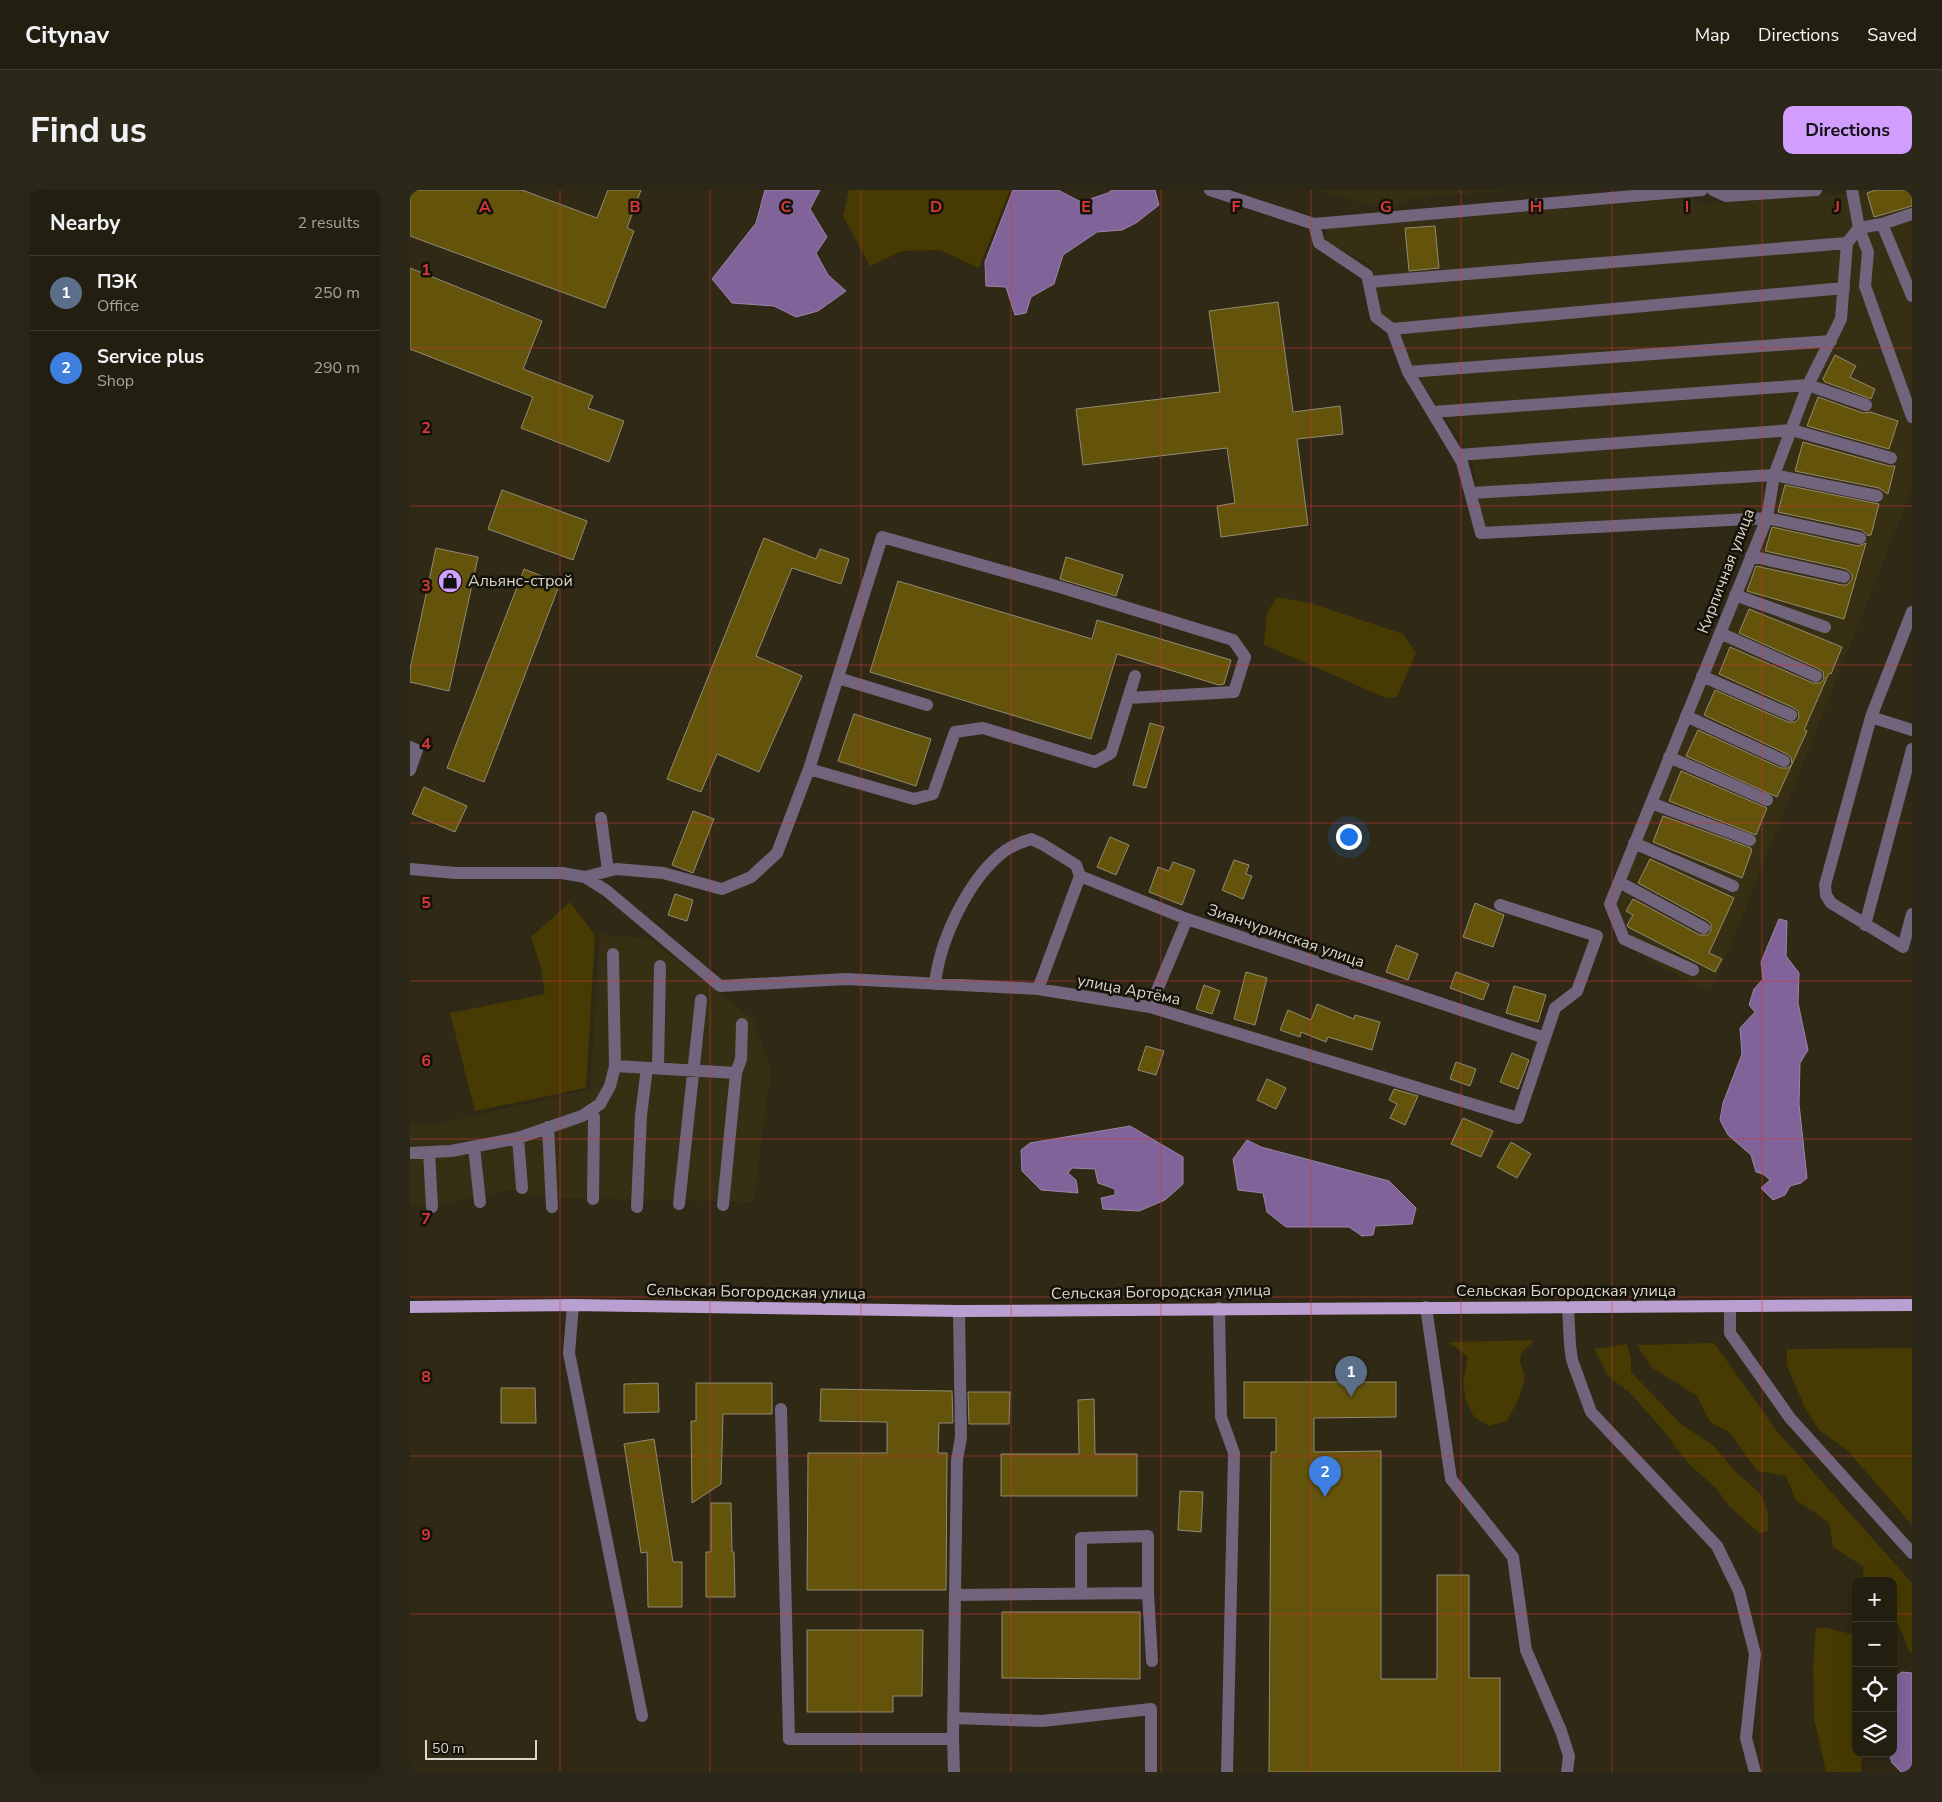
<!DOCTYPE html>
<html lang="en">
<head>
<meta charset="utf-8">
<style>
  :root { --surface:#231f10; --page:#2b2719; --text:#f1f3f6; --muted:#a3a29f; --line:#403d30; --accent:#d19dfe }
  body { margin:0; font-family:"Nunito Sans",sans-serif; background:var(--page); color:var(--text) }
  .controls { position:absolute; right:15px; bottom:15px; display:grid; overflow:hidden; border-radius:10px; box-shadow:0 5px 20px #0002 }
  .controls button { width:45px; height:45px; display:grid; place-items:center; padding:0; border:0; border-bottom:1px solid var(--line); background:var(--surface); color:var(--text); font:25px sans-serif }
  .scale { position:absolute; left:15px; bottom:12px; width:112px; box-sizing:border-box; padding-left:5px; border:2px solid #dad6ca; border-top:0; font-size:14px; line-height:18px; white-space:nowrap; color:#dad6ca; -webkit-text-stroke:4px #141209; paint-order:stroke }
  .you { position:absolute; left:938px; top:646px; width:18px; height:18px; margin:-12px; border:4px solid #fff; border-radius:50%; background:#1a73e8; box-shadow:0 0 0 8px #1a73e833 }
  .badge { display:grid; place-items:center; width:32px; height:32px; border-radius:50%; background:var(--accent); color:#fff; font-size:16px; font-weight:700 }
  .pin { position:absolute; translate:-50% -41px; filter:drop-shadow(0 1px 2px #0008) }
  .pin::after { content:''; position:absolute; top:26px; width:18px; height:15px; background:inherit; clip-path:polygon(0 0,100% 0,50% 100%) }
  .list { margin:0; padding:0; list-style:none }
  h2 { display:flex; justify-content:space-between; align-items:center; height:65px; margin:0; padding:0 20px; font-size:21px }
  h2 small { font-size:16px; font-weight:400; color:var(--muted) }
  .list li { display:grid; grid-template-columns:32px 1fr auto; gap:15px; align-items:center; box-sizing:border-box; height:75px; padding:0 20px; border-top:1px solid var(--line) }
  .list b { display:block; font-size:19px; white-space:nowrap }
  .list p { margin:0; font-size:16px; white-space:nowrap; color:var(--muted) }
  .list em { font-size:16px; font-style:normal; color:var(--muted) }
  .icon { flex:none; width:28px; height:28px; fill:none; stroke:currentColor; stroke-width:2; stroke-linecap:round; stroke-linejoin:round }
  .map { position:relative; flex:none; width:1502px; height:1582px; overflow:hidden; border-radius:10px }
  header { display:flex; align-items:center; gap:30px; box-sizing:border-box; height:70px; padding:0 25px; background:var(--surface); border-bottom:1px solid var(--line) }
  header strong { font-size:24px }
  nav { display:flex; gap:28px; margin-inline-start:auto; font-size:18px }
  .intro { display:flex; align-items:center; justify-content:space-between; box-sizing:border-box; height:120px; padding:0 30px }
  h1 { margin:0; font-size:35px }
  .button { padding:12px 22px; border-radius:10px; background:var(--accent); color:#111; font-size:18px; font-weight:700 }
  main { display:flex; gap:30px; padding:0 30px }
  aside { flex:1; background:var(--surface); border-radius:10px; box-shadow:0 5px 20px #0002 }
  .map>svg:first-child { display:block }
  .built { fill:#372f14 }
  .green { fill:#473a02 }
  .water { fill:#806398; stroke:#9b86a7 }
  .building { fill:#64530b; stroke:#918b74 }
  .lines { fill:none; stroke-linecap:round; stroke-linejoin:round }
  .minor { stroke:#71657d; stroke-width:12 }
  .major { stroke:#b9a0d0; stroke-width:12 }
  .grid { fill:none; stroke:#d63938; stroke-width:1; stroke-opacity:0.55 }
  .labels { text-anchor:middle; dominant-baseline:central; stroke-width:5; stroke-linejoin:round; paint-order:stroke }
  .street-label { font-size:16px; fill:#dad6ca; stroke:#141209 }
  .poi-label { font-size:16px; fill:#dad6ca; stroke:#141209; text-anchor:start }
  .grid-label { font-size:16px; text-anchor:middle; font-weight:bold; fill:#d63938; stroke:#141209; stroke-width:5; stroke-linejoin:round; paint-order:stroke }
</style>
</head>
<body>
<header>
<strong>Citynav</strong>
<nav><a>Map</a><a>Directions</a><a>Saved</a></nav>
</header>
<div class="intro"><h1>Find us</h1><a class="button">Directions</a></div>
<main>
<aside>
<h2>Nearby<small>2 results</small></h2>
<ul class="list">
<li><span class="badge" style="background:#5c6f8a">1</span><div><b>ПЭК</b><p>Office</p></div><em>250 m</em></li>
<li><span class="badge" style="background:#3f7fe0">2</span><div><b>Service plus</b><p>Shop</p></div><em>290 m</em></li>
</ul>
</aside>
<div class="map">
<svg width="1502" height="1582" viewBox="0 0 1502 1582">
  <rect width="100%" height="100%" fill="#2f2915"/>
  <path class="built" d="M907 0H1102L1003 8 980 21Z
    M1449 0H1502V300L1320 757 1300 802 1238 770 1200 714 1356 328 1073 340 1062 267 967 125 960 74 917 54 916 39 1279 8 1294 14 1441 3Z
    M190 744 240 749 343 829 361 880 344 1012 147 1008 100 1000 18 1016 0 1015V934H28L180 899Z"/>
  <path class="green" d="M439 0H600L569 78 530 60 492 61 460 76 433 26Z
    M867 407 901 413 993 444 1006 463 987 507 976 508 854 455 857 423Z
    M160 712 185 745 176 898 65 921 40 823 135 804 131 778 121 747Z
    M1125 1150 1112 1162 1110 1170 1115 1189 1109 1208 1097 1231 1079 1236 1064 1227 1056 1211 1053 1192 1058 1167 1038 1152Z
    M1304 1153 1367 1241 1502 1393V1464L1499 1461 1489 1435 1483 1433V1391H1452L1454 1377 1423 1357 1419 1333 1385 1309 1376 1286 1347 1281 1319 1242 1300 1232 1287 1206 1241 1177 1227 1155Z
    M1217 1154 1221 1169V1182L1272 1235 1304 1256 1325 1281 1350 1303 1358 1322V1341L1349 1343 1319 1316 1305 1297 1282 1277 1266 1258 1254 1241 1219 1202 1198 1186 1184 1159Z
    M1502 1158V1335L1438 1261 1410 1241 1396 1220 1377 1176V1159Z
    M1406 1438H1417L1441 1444 1446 1452V1563H1452L1451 1582H1416L1404 1528 1403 1476Z"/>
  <path class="water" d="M355 0H410L400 19 417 47 406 63 418 85 436 101 408 121 386 127 364 116 322 113 302 89 346 33Z
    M603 0H648L671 12 698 3 702 0H745L749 15 726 33 712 40 687 42 653 65 644 94 621 107 616 123 605 125 596 97 576 96 575 72Z
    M1369 729 1377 731 1376 766 1389 783 1388 813 1398 860 1390 873 1389 914 1397 988 1391 993 1380 996 1375 1005 1363 1010 1351 998 1360 990 1353 984 1346 982 1341 965 1318 945 1310 930 1313 913 1332 864 1330 838 1345 822 1339 815 1344 799 1353 789 1351 772Z
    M720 936 773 967V994L755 1010 729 1021 693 1019 691 1008 705 1005V999L688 993 685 979 662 978 658 983 666 990 668 1003 631 1000 612 981 611 960 620 953Z
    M837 950 851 957 979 991 1006 1018 1002 1034 965 1036 963 1045 952 1046 939 1037H876L857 1022 853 1003 828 1000 823 969Z
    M1492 1482 1502 1483V1582H1491L1482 1573 1479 1563H1483V1488Z"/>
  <path class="building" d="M3 0H112L187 28 198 0H231L217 38 224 41 195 118 0 46V8Z
    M1466 0H1502V16L1464 27 1457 3Z
    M1025 36 1029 78 999 81 995 38Z
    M0 78 132 131 113 179 183 206 178 218 214 231 199 272 111 238 123 207 0 159Z
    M868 112 883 222 930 216 933 244 887 249 898 335 811 347 807 316 825 313 817 258 673 275 666 219 810 202 799 121Z
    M1425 165 1446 176 1440 187 1465 199 1461 209 1415 192 1413 189Z
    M1408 207 1453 223 1460 222 1488 231 1479 259 1397 236Z
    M1393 252 1479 276H1485L1478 304 1469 298 1385 281Z
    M1375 295 1469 314 1461 345H1458V346L1452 340 1368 322Z
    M92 300 177 331 163 370 78 339Z
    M1362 337 1448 356 1456 353 1434 429 1337 401 1346 376 1432 395H1437L1442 389V384L1436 379 1355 361Z
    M354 348 406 369 410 359 439 369 431 394 382 378 346 466 392 486 349 582 307 564 291 602 257 589Z
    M26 358 68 367 39 501 0 492V479Z
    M656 367 713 385 706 406 650 389Z
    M114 379 150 393 74 592 37 578Z
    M488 391 682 449 687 430 821 470 814 494 809 495 707 464 681 549 460 482Z
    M1339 419 1432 457 1421 484 1419 483 1394 540 1397 541 1367 607 1276 566 1288 540 1371 578H1378L1382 574 1381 567 1377 564 1294 525 1305 500 1378 532H1385L1389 528 1388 521 1384 518 1309 484 1320 457 1403 493H1410L1414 489 1413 482 1409 479 1329 443Z
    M444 524 521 549 506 596 428 571Z
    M740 533 754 537 736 598 723 595Z
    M1271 581 1357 618 1346 645 1259 611Z
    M14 597 57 616 45 642 2 624Z
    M283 621 304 629 283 683 262 675Z
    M1253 626 1341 658V660H1342L1332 688 1243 652Z
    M700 647 719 655 706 685 687 677Z
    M1240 669 1324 708 1299 763 1312 769 1305 782 1218 737 1217 735 1223 725 1216 721 1223 709 1290 745H1298L1301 741V734L1298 731 1228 693Z
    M824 670 839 675 836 684 842 686 833 709 812 700Z
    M763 672 785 680 772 715 739 702 748 677 759 681Z
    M265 704 283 710 277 731 258 725Z
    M1065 713 1094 725 1083 757 1053 747Z
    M986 755 1008 764 998 790 976 782Z
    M836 782 857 788 845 835 824 829Z
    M1046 782 1079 794 1073 810 1040 798Z
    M794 795 810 801 802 824 786 819Z
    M1104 796 1136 805 1128 832 1096 823Z
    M907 814 944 829 945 825 970 832 962 860 918 847 916 852 891 842 890 847 870 840 878 820 901 830Z
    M736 856 754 861 746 885 728 880Z
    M1102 863 1119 870 1108 899 1090 892Z
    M1046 872 1066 879 1060 896 1040 889Z
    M857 889 876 898 866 919 847 910Z
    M984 899 1008 906 995 935 980 928 987 914 979 910Z
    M1053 928 1083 941 1071 967 1041 954Z
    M1101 952 1121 964 1107 988 1087 977Z
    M834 1192H986V1227L904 1228V1262L971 1261V1489H1027V1385H1059V1488H1090V1582H859L861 1262H866V1228H834Z
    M248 1193 249 1222 214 1223V1194Z
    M286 1193H362V1224H313L311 1294 282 1313 281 1231H286Z
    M91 1198H125L126 1233H91Z
    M411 1199 542 1201 543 1233H529L528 1263H537L536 1400H397L398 1263H477V1232L410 1231Z
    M558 1202H600L599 1234H559Z
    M684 1209 685 1264H727V1306H591V1264H669L668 1210Z
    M244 1249 263 1372H272V1417H238L237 1362 231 1363 214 1254Z
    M770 1301 793 1302 791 1342 768 1340Z
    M301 1313H321L322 1362H324L325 1407H296V1362H301Z
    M592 1422H730V1489L592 1488Z
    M397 1440H513L512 1506H483V1522H397Z"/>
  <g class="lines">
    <path class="minor" d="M800 0 904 34 1292 0
      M1303 0 1316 6 1406 0
      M1502 24 1472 34 1449 38 1458 62 1455 96 1502 227
      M904 34 909 53 957 85 966 127 982 139 998 182 1052 272 1071 343 1357 328 1450 348
      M1472 34 1502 106
      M959 92 1437 53
      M982 139 1434 98
      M998 182 1421 151
      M1022 222 1398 195 1456 215
      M1048 265 1382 240 1481 268
      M1062 303 1364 285 1467 306
      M1341 366 1434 387
      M1325 405 1415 437
      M1310 443 1406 486
      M1292 486 1381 525
      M428 488 517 515
      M1276 526 1374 571
      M1461 527 1502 422
      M1502 540 1461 527 1415 695 1416 705 1421 713 1493 757 1502 724
      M0 557 7 560 0 580
      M1259 567 1357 610
      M399 579 472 347 653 398 823 450 835 467 824 502 718 508
      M1241 613 1340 650
      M191 628 198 681
      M1224 653 1323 696
      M0 679 46 683H152L175 687 197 701 310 796 436 789 628 799 740 817 1108 928 1145 818 1167 801 1187 746 1090 715
      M175 687 206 679 253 683 312 699 341 687 367 663 399 579 504 609 523 604 545 542 573 538 685 572 701 563 725 486
      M1209 692 1294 738
      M1455 735 1502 559
      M1283 780 1214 749 1200 714 1357 328 1364 285 1398 195 1431 129 1437 53 1449 38 1442 0
      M525 794C530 749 559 687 596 660 603 655 613 652 621 649L632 654 666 675 670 686 777 729 1135 848
      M628 799 670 686
      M740 817 777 729
      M205 876 326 883 313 1015
      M248 878 250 776
      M326 883 331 869 332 834
      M180 921 184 927 183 1009
      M138 937 142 1017
      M108 948 112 998
      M64 957 70 1012
      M19 962 22 1017
      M0 963 41 961 108 948 172 926 190 914 200 896 205 876 203 764
      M269 1014 291 810
      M227 1017 231 925 237 878
      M163 1115 159 1163 232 1526
      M1320 1116V1143L1380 1228 1502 1363
      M1016 1117 1041 1289 1103 1367 1116 1460 1151 1541 1159 1566 1157 1582
      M1158 1117 1160 1155 1162 1170 1181 1222 1307 1356 1329 1401 1345 1464 1336 1548 1345 1582
      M809 1118 811 1227 824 1263 817 1582
      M549 1121 551 1247 547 1270 545 1405 738 1403V1346L671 1348V1404
      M371 1219 379 1549H543L545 1405
      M738 1403 742 1471
      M543 1528 632 1531 741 1519V1582
      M543 1549 544 1582"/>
    <path class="major" d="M0 1117 163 1115 549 1121 1502 1115"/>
  </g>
  <path class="grid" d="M150 0V1582M300 0V1582M451 0V1582M601 0V1582M751 0V1582M901 0V1582M1051 0V1582M1202 0V1582M1352 0V1582M0 158H1502M0 316H1502M0 475H1502M0 633H1502M0 791H1502M0 949H1502M0 1107H1502M0 1266H1502M0 1424H1446M1483 1424H1502"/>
  <defs>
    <g id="shop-disc" transform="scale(1.25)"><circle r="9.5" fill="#d19dfe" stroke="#141209"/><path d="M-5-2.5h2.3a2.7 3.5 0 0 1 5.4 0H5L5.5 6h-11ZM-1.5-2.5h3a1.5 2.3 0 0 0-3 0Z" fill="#111"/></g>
  </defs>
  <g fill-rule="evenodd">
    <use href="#shop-disc" x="40" y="391"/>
  </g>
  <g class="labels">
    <g class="street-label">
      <text transform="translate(1316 381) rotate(-69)">Кирпичная улица</text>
      <text transform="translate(876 746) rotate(19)">Зианчуринская улица</text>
      <text transform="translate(719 800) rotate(11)">улица Артёма</text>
      <text x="1156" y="1101">Сельская Богородская улица</text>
      <text transform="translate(346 1102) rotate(1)">Сельская Богородская улица</text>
      <text transform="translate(751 1102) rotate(-1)">Сельская Богородская улица</text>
    </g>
    <g class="poi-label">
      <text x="58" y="391">Альянс-строй</text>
    </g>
  </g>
  <g class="grid-label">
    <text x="75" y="22">A</text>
    <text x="225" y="22">B</text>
    <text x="376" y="22">C</text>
    <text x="526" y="22">D</text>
    <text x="676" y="22">E</text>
    <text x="826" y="22">F</text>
    <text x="976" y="22">G</text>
    <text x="1126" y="22">H</text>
    <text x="1277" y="22">I</text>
    <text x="1427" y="22">J</text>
    <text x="16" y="85">1</text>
    <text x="16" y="243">2</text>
    <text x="16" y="401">3</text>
    <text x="16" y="559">4</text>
    <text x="16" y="718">5</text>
    <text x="16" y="876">6</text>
    <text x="16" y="1034">7</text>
    <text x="16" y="1192">8</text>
    <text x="16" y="1350">9</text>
  </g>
</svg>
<div class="controls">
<button>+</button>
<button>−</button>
<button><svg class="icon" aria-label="locate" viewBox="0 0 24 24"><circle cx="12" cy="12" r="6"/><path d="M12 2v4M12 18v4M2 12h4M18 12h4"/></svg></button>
<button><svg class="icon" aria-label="layers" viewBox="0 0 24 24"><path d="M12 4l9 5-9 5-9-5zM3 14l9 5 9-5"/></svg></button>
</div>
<div class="scale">50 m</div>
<div class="you"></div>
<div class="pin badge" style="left:941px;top:1207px;background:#5c6f8a">1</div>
<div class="pin badge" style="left:915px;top:1307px;background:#3f7fe0">2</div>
</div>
</main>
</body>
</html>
